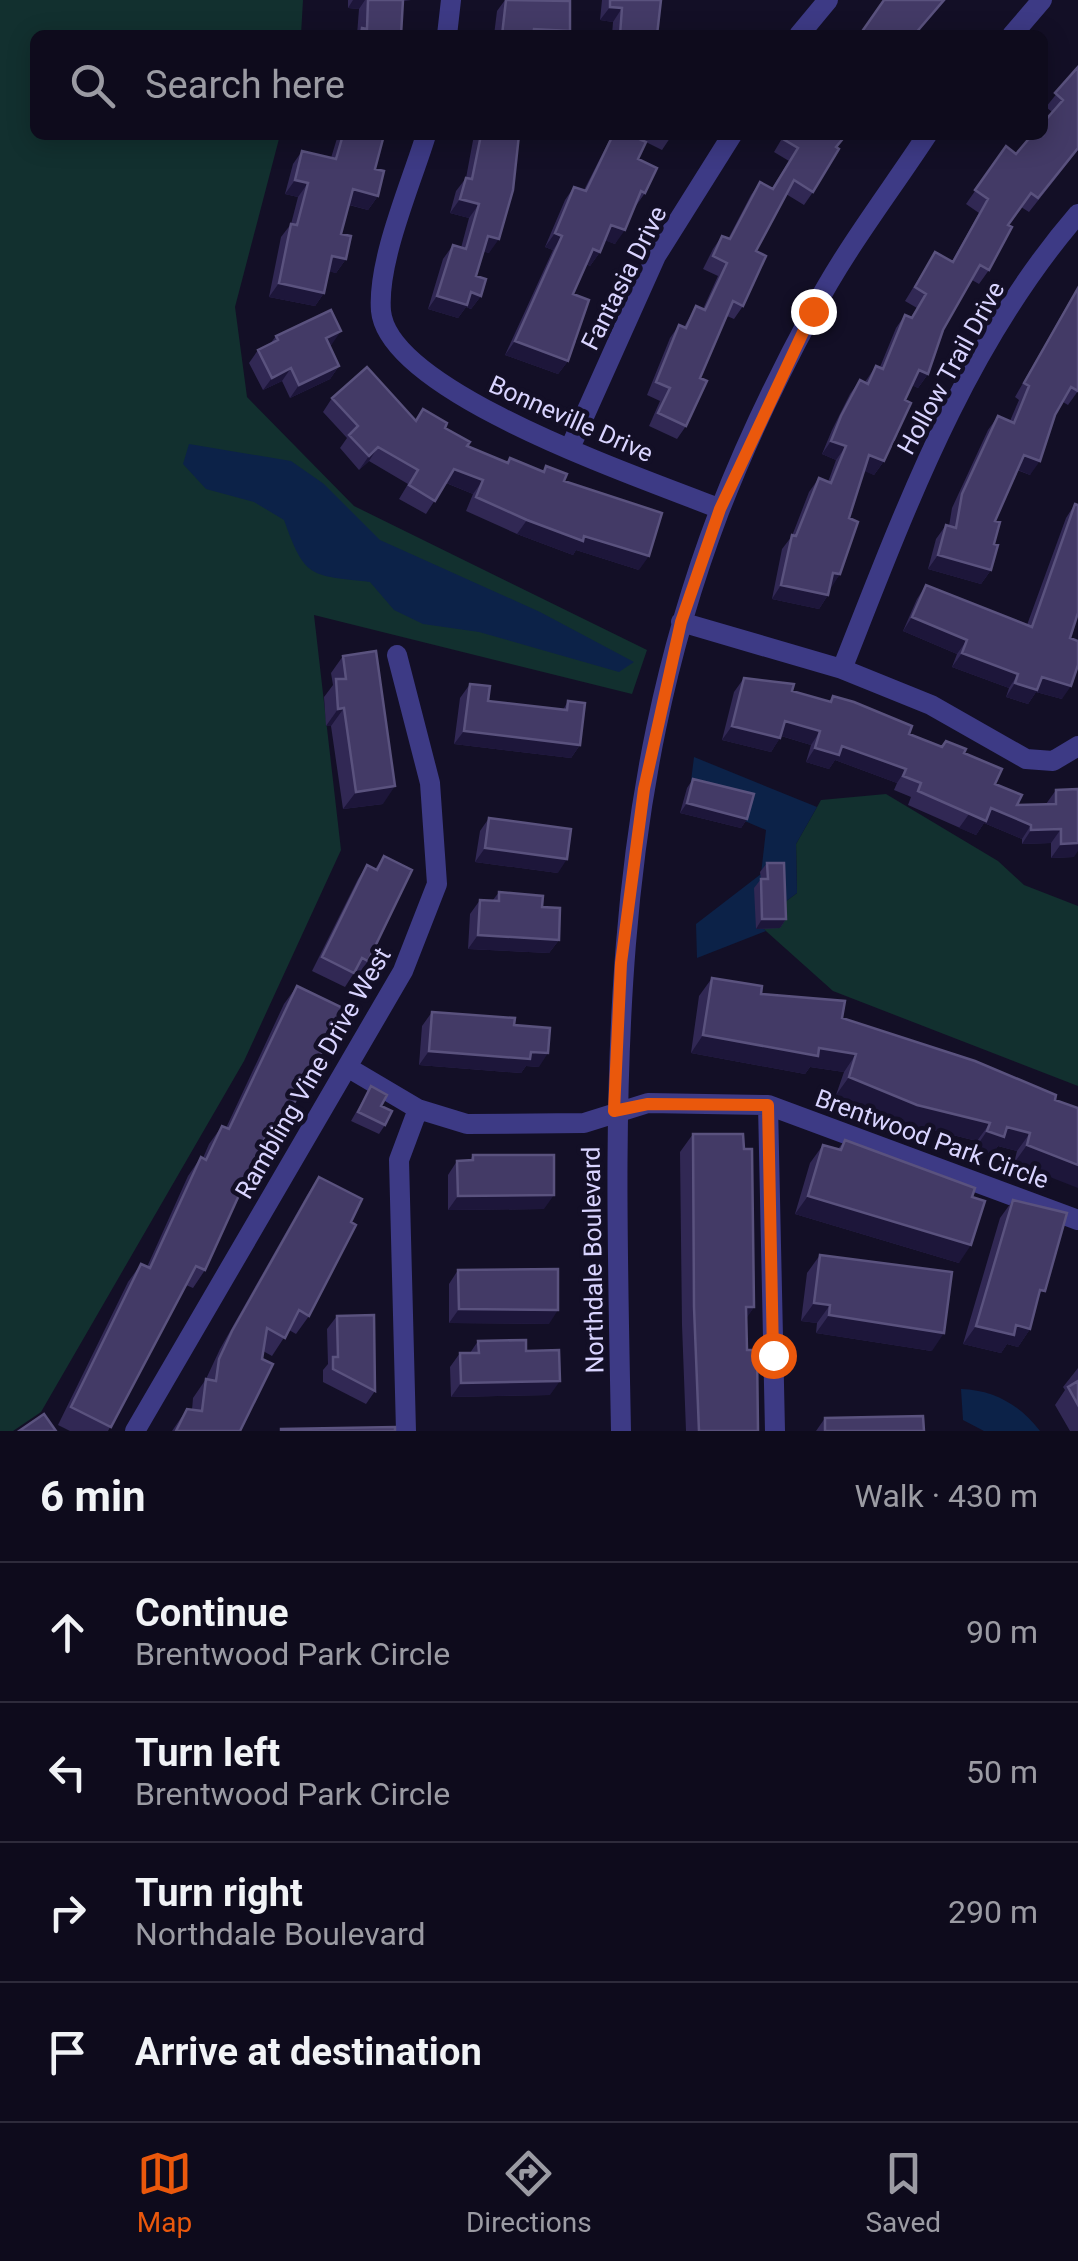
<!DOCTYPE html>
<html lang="en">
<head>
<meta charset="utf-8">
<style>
  :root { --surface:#0e0b1c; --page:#171425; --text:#f1f3f6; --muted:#9b9ba3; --line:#2e2b3b; --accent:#ea580c }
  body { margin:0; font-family:Roboto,sans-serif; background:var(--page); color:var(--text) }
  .stop { position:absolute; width:30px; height:30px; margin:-22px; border:8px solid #ea580c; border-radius:50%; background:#fff }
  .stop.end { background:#ea580c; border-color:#fff; box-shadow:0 2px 10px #0008 }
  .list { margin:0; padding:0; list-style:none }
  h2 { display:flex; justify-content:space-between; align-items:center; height:130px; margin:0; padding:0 40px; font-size:42px }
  h2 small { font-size:32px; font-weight:400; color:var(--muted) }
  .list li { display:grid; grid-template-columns:65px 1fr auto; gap:30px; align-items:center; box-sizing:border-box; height:140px; padding:0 40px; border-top:2px solid var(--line) }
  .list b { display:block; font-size:38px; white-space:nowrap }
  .list p { margin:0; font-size:32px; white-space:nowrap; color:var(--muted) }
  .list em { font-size:32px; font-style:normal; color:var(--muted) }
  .icon { flex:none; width:55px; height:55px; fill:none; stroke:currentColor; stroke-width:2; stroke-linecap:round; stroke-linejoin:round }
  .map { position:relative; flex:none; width:1078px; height:1431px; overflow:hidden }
  .search { position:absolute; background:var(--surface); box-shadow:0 5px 25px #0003; left:30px; right:30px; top:30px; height:110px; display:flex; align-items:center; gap:25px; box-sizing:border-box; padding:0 35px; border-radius:15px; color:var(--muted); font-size:38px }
  .sheet { height:690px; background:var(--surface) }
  nav { display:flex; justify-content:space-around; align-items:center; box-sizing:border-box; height:140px; border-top:2px solid var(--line); background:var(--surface); font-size:28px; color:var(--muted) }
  nav a { display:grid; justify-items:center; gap:5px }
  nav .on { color:var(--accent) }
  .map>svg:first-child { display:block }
  .green { fill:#12302f }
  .water { fill:#0c2248 }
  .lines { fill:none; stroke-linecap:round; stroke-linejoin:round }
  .minor { stroke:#3d3a85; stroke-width:20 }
  .wall { fill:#312854 }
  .shaded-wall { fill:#1d163a }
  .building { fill:#433a66; stroke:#5a527e; stroke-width:2.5 }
  .route { stroke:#ea580c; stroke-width:12 }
  .labels { text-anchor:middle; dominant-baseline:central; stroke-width:9; stroke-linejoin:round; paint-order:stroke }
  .street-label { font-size:25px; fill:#d9d4ff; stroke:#130f26 }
</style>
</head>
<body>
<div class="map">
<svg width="1078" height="1431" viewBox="0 0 1078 1431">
  <rect width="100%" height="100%" fill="#130f26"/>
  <path class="green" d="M0 0H303L301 35H35V135H280L235 307 247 397 354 506 647 650 632 694 314 615 341 850 244 1061 41 1412 13 1431H0Z
    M886 794 998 861 1024 885 1078 906V1086L833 991 757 923 797 893 796 844 821 800Z"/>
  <path class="water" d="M189 444 291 461 324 484 380 540 540 612 634 662 619 672 479 632 423 624 394 610 370 582C310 575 305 579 284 520L254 502 206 489 183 464Z
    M694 757 817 807 796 844 797 893 757 923 766 931 697 958 696 924 761 874 766 830 689 797Z
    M961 1389C994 1390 1020 1405 1040 1431H984L963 1420Z"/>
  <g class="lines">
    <path class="minor" d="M447 35 451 0
      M799 35 828 0
      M1012 35 1042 0
      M426 135C411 184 377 261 381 311 389 394 649 480 720 509
      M570 448 656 256 732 135
      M681 622 842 669 931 705 1026 759 1053 761 1078 746
      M842 669C905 510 964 346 1078 214
      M347 1067 418 1109 467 1124 584 1123 648 1103 768 1105 1078 1220
      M768 1105 775 1431
      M135 1431 403 971 437 884 430 783 397 655
      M406 1431 399 1160 418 1109
      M621 1431C615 1113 603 816 719 512 745 445 778 376 812 313 844 251 889 193 927 135"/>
  </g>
  <path class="wall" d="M348 0H411L403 1 401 35H357L359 9 348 8Z
    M505 0 570 1V31L566 35H494L497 11Z
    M602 0H661L657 35H612L613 22 600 20Z
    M1078 67V150L1029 212 1021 207 1008 225 989 270 979 284 972 280 943 330 928 374 918 388 912 385 905 400 884 461 874 475 864 470 849 518 840 574 830 588 828 595 819 609 772 599 782 549 792 536 809 492 819 478 828 482 836 460 822 454 832 430 850 394 860 380 865 382 876 366 880 367 896 328 905 315 911 317 917 308 905 301 935 252 952 261 979 213 966 204 1006 146 1016 154 1052 112 1046 107Z
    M338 135H384L375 169 378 196 368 210 349 205 341 234 346 259 336 273 329 271 324 293 315 306 269 297 281 237 291 224 298 197 285 194 293 164 302 151 331 158Z
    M474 135H519L489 253 483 251 476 276 481 296 471 309 466 307 458 318 428 309 443 259 453 245 461 248 469 218 450 213 456 191 466 178Z
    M612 135H631L638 159 645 193 635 207 615 244 605 240 600 252 590 266 586 264 573 294 568 361 558 374 505 355 553 250 545 247 565 200 574 187 584 190Z
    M637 135H672L662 150 636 137Z
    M784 135H847L837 148 813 192 804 205 786 194 756 251 743 306 734 319 727 316 700 378 686 426 677 439 649 426 660 401 647 395 670 338 679 325 684 327 696 306 703 309 718 276 703 269 713 249 722 236 728 239 751 195 760 182 772 188 789 161 774 152Z
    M1078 288V391L1068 405 1063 402 1055 415 1030 475 1017 470 995 521 991 570 981 584 928 569 936 539 946 525 949 526 952 508 988 430 998 416 1010 421 1019 400 1015 397 1069 302Z
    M276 336 332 344 329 346 339 366 330 379 290 398 282 381 263 390 249 363 258 350 270 344Z
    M332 398 415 420 423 409 467 446 507 463 510 458 543 471 546 466 564 481 639 570 576 550 573 555 517 534 466 511 473 494 446 483 426 514 399 499 408 484 369 461 359 470 340 448 347 438 323 412Z
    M1075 504 1070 638 1062 699 1036 692 1028 704 1006 697 1009 688 952 667 957 654 903 631 917 599 926 585 1027 625 1066 518Z
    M343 656 383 804 343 809 331 726H326L324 697 333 685 331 673Z
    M744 678 829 702 833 696 909 734 941 747 946 741 964 753 1017 805 1046 804 1056 790 1074 857 1051 858V843L1022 844V839L984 823 976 835 908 805 911 797 894 790 897 783 835 760 829 769 806 762 811 745 781 736 771 752 722 740 734 692Z
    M470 684 488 701 563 710 568 701 580 745 571 758 454 744 460 698Z
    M693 779 747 819 741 828 680 813 687 788Z
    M489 818 558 873 475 862 480 831Z
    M384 856 368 961 358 975 354 973 345 987 312 971 358 879 367 865 375 869Z
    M767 863 786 919 780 928 756 929 754 888 761 879 760 872Z
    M499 892 542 907 559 940 549 953 468 949 470 914 480 900H493Z
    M712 978 842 1018 1078 1108 1014 1163 1017 1151 998 1146 991 1156 974 1150 977 1141 904 1123 836 1095 844 1072 810 1067 805 1074 691 1053 699 996Z
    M297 986 279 1131 266 1149 261 1147 205 1270 193 1288 186 1285 108 1431H70L58 1425 128 1282 141 1264 147 1267 188 1176 201 1157 203 1158 209 1144 222 1126 226 1128 284 1004Z
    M432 1012 514 1025 539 1067 526 1066 521 1073 419 1065 422 1026Z
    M371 1086 381 1106 385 1125 379 1134 351 1121Z
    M693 1134 754 1307 746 1318 747 1350 758 1431H686L682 1325 680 1152Z
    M845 1140 972 1197 959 1263 795 1214 810 1163 823 1145 838 1149Z
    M473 1155 544 1209 448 1210V1175L457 1161 470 1160Z
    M319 1177 351 1222 309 1316 296 1334 289 1330 272 1356 263 1351 240 1431H172L187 1409 192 1410 193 1398 206 1379 220 1349 307 1195Z
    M1013 1200 1030 1329 1018 1347 1007 1344 1001 1353 963 1344 1000 1218Z
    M820 1255 932 1351 816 1333 817 1323 801 1321 807 1273Z
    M458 1270 549 1324 449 1323V1284Z
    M337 1316 375 1391 366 1404 323 1382V1370L328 1364 327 1329Z
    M478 1341 526 1351 550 1395 451 1397 450 1367 460 1353H470Z
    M1078 1368V1431H1070L1055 1405 1065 1390 1063 1387Z
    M825 1418 924 1431H816Z"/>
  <path class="shaded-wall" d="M353 0H365L359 9 348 8Z
    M944 0H946L915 35 919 27Z
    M610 7 622 8 613 22 600 20Z
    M534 29 570 31 566 35H530Z
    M295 180 308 183 298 197 285 194Z
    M353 189 378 196 368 210 343 203Z
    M460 199 479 204 469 218 450 213Z
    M611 225 625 230 615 244 601 239Z
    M555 233 562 236 553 250 545 247Z
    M488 236 499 239 489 253 478 250Z
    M593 249 600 252 590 266 583 262Z
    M332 256 346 259 336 273 322 270Z
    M279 283 324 293 315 306 269 297Z
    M471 292 481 296 471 309 466 307 458 318 428 309 437 296Z
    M341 331 332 344 317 351 326 338Z
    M515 341 568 361 558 374 505 355Z
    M339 366 330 379 290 398 299 385Z
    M291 368 282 381 263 390 272 378Z
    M919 370 928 374 918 388 909 384Z
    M831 441 846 446 836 460 822 454Z
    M378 447 369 461 359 470 369 456Z
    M869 455 884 461 874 475 859 469Z
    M1024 455 1040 461 1030 475 1014 468Z
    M454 469 483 480 473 494 444 482Z
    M527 520 584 536 649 556 639 570 576 550 573 555 517 534Z
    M938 555 991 570 981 584 928 569Z
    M833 573 840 574 831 588 823 587Z
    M781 585 828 595 819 609 772 599Z
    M912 617 967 640 957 654 903 631Z
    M962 653 1018 674 1009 688 952 667Z
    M1042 677 1071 686 1062 699 1036 692 1028 704 1006 697 1015 683Z
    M344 708 331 726H326L338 709Z
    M785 721 820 731 811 745 775 734Z
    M732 726 780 738 771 752 722 740Z
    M464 731 580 745 571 758 454 744Z
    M842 746 906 769 897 783 835 760 829 769 806 762 815 748Z
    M395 786 383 804 343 809 356 792Z
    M687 803 747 819 741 828 680 813Z
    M991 808 1031 825 1022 839 984 823 976 835 959 828 969 814Z
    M1061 829 1051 843 1022 844 1031 830Z
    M1078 843V851L1074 857 1051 858 1061 844Z
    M485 848 567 859 558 873 475 862Z
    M762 919H786L780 928 756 929Z
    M478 935 559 940 549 953 468 949Z
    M703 1035 819 1048 856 1054 844 1072 810 1067 805 1074 691 1053Z
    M429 1051 531 1052 548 1053 539 1067 526 1066 521 1073 419 1065Z
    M849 1077 990 1123 977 1141 904 1123 836 1095Z
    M1007 1127 1030 1133 1017 1151 998 1146 991 1156 974 1150 987 1131Z
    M1027 1145 1078 1165V1188L1014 1163Z
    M554 1195 544 1209 448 1210 458 1196Z
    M808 1196 971 1245 959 1263 795 1214Z
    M814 1303 830 1305 817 1323 801 1321Z
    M746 1307H754L742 1325Z
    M459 1309 558 1310 549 1324 449 1323Z
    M829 1315 944 1333 932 1351 816 1333Z
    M1016 1325 1030 1329 1018 1347 1007 1344 1001 1353 963 1344 976 1326Z
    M560 1381 550 1395 451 1397 461 1383Z"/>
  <path class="building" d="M368 0H403L401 35H361L362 28 367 29Z
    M506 0 570 1V31L534 29 533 35H502Z
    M610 0H661L657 35H620L622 8 610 7Z
    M884 0H944L914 35H864L861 33Z
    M1078 67V148L1038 198 1031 193 1008 225 1012 227 989 270 980 265 943 330 928 374 919 370 905 400 911 403 884 461 869 455 849 518 858 522 840 574 833 573 828 595 781 585 792 535 796 536 819 478 831 483 846 446 831 441 841 416 860 380 868 384 876 366 883 369 905 315 912 318 926 294 915 287 935 252 953 262 988 199 975 190 1006 146 1016 154 1032 135H1043V123L1063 100 1055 93Z
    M343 135H384L375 169 384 171 378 196 353 189 341 234 351 236 346 259 332 256 324 293 279 283 291 224 297 225 308 183 295 180 302 151 336 159Z
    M481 135H519L513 190 499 239 488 236 476 276 486 279 481 296 471 292 467 305 437 296 453 245 466 249 479 204 460 199 466 178 472 179Z
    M613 135H631L646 142 638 159 657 168 645 193 641 191 625 230 611 225 600 252 593 249 573 294 589 300 568 361 515 341 562 236 555 233 574 187 586 191Z
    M785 135H846L836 147 839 149 813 192 794 180 756 251 766 256 743 306 733 301 700 378 707 381 686 426 658 413 670 388 656 382 679 325 686 328 696 306 705 310 727 263 713 256 722 236 730 239 760 182 773 189 798 148 783 139Z
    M1078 288V391L1071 387 1055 415 1040 461 1024 455 995 521 1000 522 994 544 998 545 991 570 938 555 946 525 956 528 962 494 998 416 1014 423 1029 386 1024 383Z
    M331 310 341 331 326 338 339 366 299 385 291 368 272 378 258 350 278 340 276 336Z
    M367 367 416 421 423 409 447 423 445 428 470 442 467 446 508 463 510 458 544 472 546 466 567 474 564 481 662 513 649 556 584 536 583 541 527 520 476 497 483 480 454 469 435 501 409 485 418 470 378 447 369 456 349 435 358 426 332 398Z
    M1075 504 1078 505V613L1070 638 1078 641V665L1071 686 1042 677 1037 690 1015 683 1018 674 962 653 967 640 912 617 926 585 1032 627Z
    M376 651 395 786 356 792 344 708 338 709 336 679H346L343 656Z
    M744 678 794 684 792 691 831 702 833 696 854 702 912 726 909 734 942 747 946 741 966 749 964 753 1002 769 995 784 1022 795 1017 805 1056 804V790L1078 789V843L1061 844V829L1031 830V825L991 808 986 821 918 791 921 783 903 776 906 769 842 746 839 755 815 748 820 731 785 721 780 738 732 726Z
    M470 684 490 686 488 701 567 710 568 701 585 703 580 745 464 731Z
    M693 779 754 794 747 819 687 803Z
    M489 818 571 829 567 859 485 848Z
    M384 856 412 870 368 961 362 958 354 973 322 957 367 865 377 870Z
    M767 863H784L786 919H762L761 879H768Z
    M499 892 543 896 542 907 560 908 559 940 478 935 480 900 499 901Z
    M712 978 762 986 761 994 845 1001 842 1018 975 1061 1056 1095 1055 1100 1078 1108V1165L1027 1145 1030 1133 1007 1127 1004 1137 987 1131 990 1123 917 1105 849 1077 856 1054 819 1048 818 1056 703 1035Z
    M297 986 345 1009 279 1131 270 1127 205 1270 196 1266 111 1427 71 1407 141 1264 150 1268 201 1157 206 1160 222 1126 229 1129Z
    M432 1012 515 1018 514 1025 550 1028 548 1053 531 1052 530 1059 429 1051Z
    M371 1086 387 1095 381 1106 392 1111 385 1125 358 1112Z
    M693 1134H743L744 1149H752L754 1307H746L747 1350H757L758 1431H699L694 1307Z
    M845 1140 975 1188 972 1197 985 1201 971 1245 808 1196 823 1145 841 1150Z
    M473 1155H554V1195L458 1196 457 1161 473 1160Z
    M319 1177 362 1199 351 1222 356 1225 309 1316 299 1310 285 1338 267 1328 262 1359 273 1364 240 1431H176L187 1409 202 1411 206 1379 216 1381 219 1359 232 1331Z
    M1013 1200 1067 1213 1045 1291 1040 1290 1030 1329 1016 1325 1014 1335 976 1326Z
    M820 1255 952 1272 944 1333 829 1315 830 1305 814 1303Z
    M558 1269V1310L459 1309 458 1270Z
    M374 1315 375 1391 333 1369V1357H338L337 1316Z
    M526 1340V1351L559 1350 560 1381 461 1383 460 1353H479L478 1341Z
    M1078 1381V1405L1068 1387Z
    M44 1414 56 1431H19Z
    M923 1416 924 1431H825V1418Z
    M395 1427V1431H281V1429Z"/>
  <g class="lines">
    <path class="route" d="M773 1355 768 1105 648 1104 614 1111 621 963 644 789 681 622 720 509 813 311"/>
  </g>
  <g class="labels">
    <g class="street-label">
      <text transform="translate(624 278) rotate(-63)">Fantasia Drive</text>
      <text transform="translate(951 368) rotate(-61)">Hollow Trail Drive</text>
      <text transform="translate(571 419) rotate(24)">Bonneville Drive</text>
      <text transform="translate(313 1073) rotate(-60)">Rambling Vine Drive West</text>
      <text transform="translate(932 1139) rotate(20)">Brentwood Park Circle</text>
      <text transform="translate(593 1260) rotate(-91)">Northdale Boulevard</text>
    </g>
  </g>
</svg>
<div class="stop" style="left:773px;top:1355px"></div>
<div class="stop end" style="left:813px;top:311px"></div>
<div class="search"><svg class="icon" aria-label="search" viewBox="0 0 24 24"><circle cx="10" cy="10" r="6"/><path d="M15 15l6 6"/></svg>Search here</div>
</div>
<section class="sheet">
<h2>6 min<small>Walk · 430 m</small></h2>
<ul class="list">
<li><svg class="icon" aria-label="ahead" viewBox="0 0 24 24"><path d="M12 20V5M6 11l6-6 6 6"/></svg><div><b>Continue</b><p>Brentwood Park Circle</p></div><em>90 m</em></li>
<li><svg class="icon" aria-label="left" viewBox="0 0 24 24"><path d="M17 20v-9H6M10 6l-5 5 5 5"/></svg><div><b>Turn left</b><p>Brentwood Park Circle</p></div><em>50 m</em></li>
<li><svg class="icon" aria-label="right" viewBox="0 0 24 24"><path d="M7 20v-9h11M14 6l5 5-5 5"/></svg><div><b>Turn right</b><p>Northdale Boulevard</p></div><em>290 m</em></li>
<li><svg class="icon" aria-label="arrive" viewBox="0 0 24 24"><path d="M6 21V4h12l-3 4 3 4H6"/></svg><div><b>Arrive at destination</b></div></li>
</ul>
</section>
<nav>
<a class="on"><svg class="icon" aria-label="map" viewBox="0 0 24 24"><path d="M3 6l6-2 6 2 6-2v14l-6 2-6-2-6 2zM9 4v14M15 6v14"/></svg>Map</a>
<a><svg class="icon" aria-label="directions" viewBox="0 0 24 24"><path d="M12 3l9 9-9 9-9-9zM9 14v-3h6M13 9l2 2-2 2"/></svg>Directions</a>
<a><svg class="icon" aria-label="saved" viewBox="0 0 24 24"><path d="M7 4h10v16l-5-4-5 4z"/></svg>Saved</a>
</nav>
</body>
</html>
